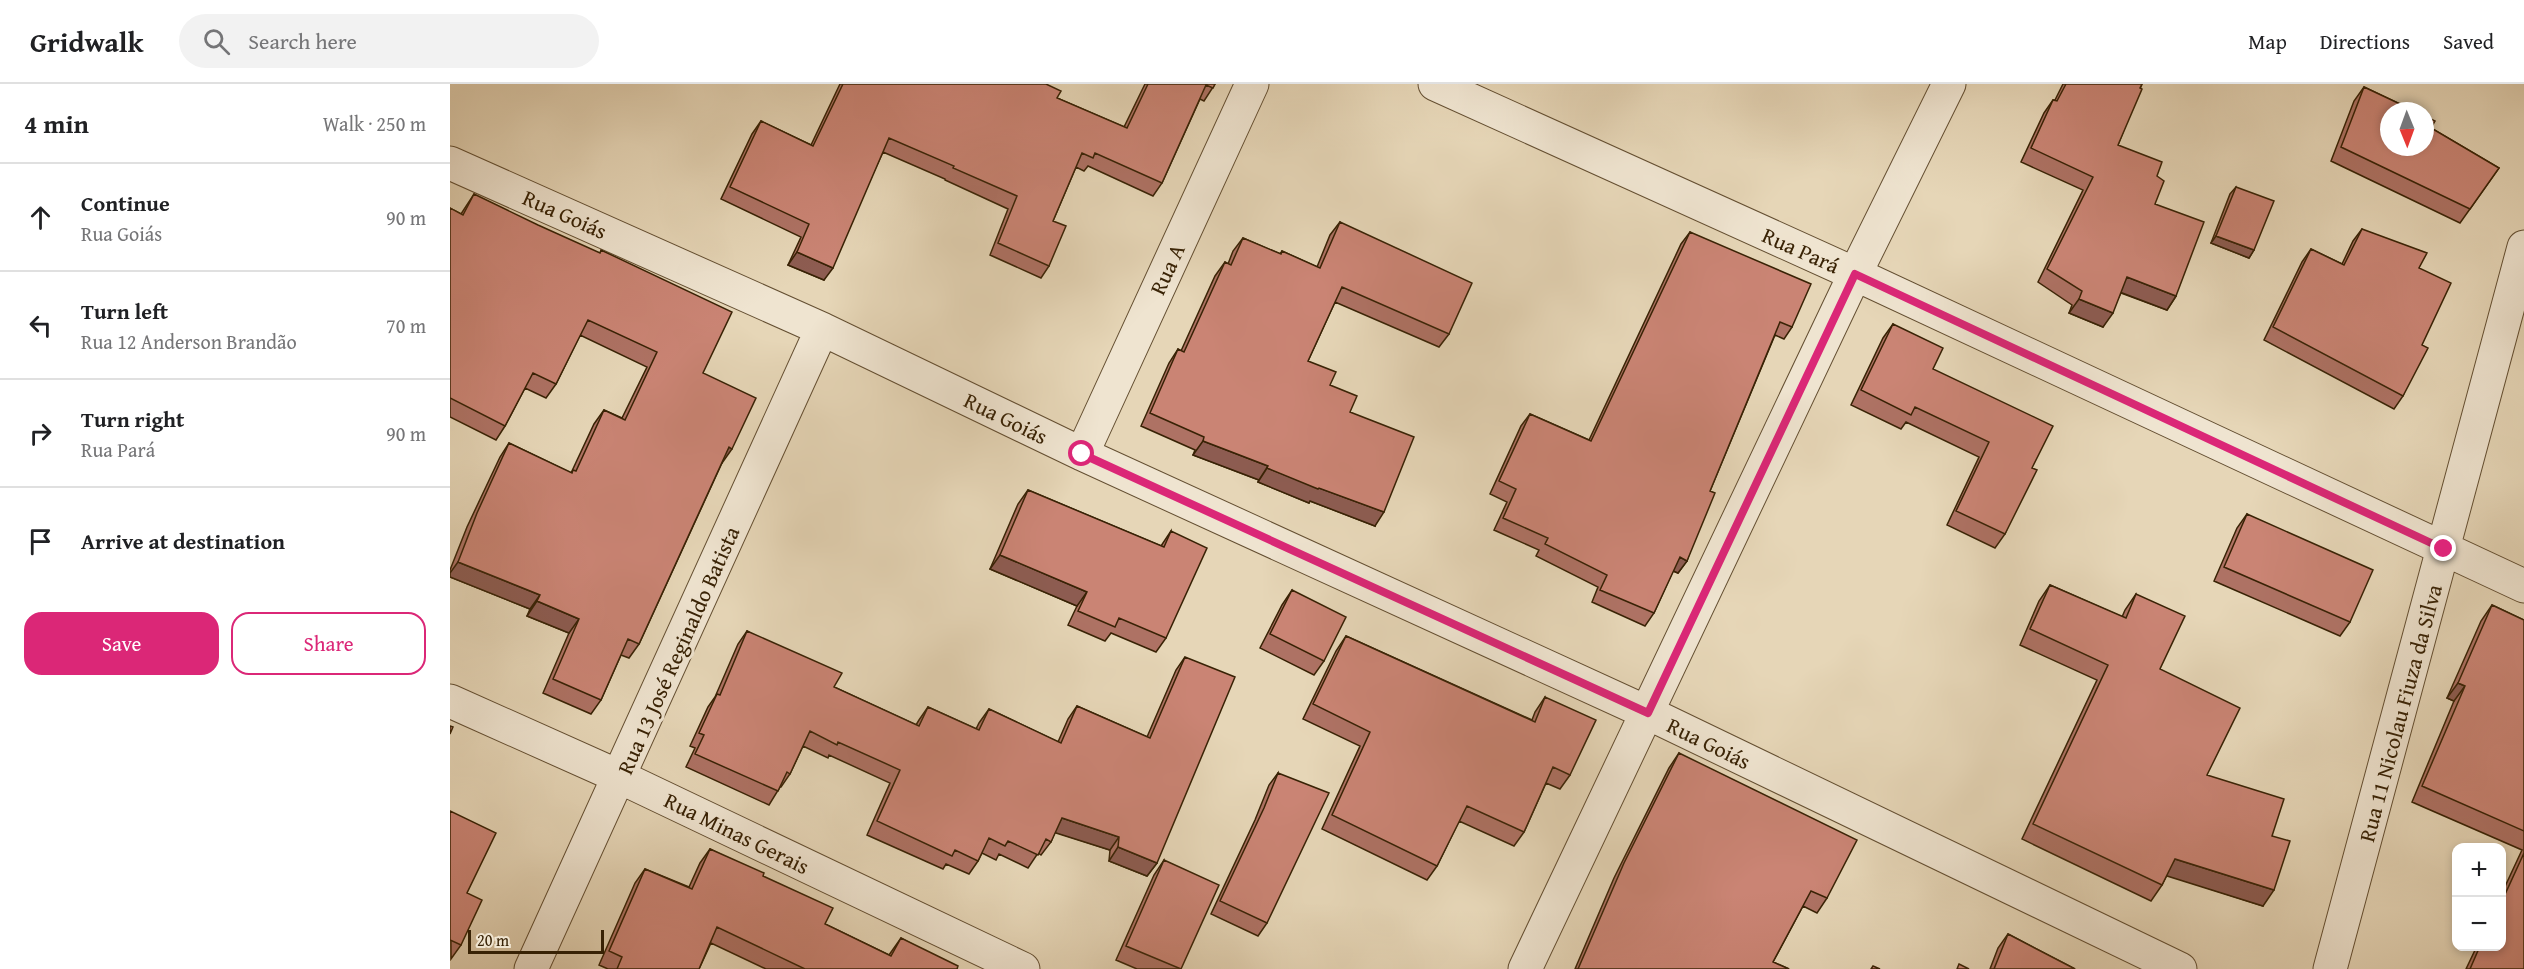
<!DOCTYPE html>
<html lang="en">
<head>
<meta charset="utf-8">
<style>
  :root { --surface:#fff; --page:#f2f2f2; --text:#202124; --muted:#757577; --line:#e0e0e0; --accent:#db2777 }
  body { margin:0; font-family:"Gentium Book Plus",serif; background:var(--page); color:var(--text) }
  .controls { position:absolute; right:18px; bottom:18px; display:grid; overflow:hidden; border-radius:12px; box-shadow:0 3px 9px #0003 }
  .controls button { width:54px; height:54px; display:grid; place-items:center; padding:0; border:0; border-bottom:2px solid var(--line); background:var(--surface); color:var(--text); font:30px sans-serif }
  .compass { position:absolute; left:1930px; top:18px; width:54px; height:54px; border-radius:50%; background:var(--surface); box-shadow:0 3px 9px #0003; rotate:179deg }
  .scale { position:absolute; left:18px; bottom:15px; width:136px; box-sizing:border-box; padding-left:6px; border:3px solid #382205; border-top:0; font-size:16px; line-height:21px; white-space:nowrap; color:#382205; -webkit-text-stroke:4px #efe4d0; paint-order:stroke }
  .stop { position:absolute; width:18px; height:18px; margin:-14px; border:4px solid #db2777; border-radius:50%; background:#fff }
  .stop.end { background:#db2777; border-color:#fff; box-shadow:0 2px 6px #0008 }
  .list { margin:0; padding:0; list-style:none }
  h2 { display:flex; justify-content:space-between; align-items:center; height:78px; margin:0; padding:0 24px; font-size:26px }
  h2 small { font-size:20px; font-weight:400; color:var(--muted) }
  .list li { display:grid; grid-template-columns:39px 1fr auto; gap:18px; align-items:center; box-sizing:border-box; height:108px; padding:0 24px; border-top:2px solid var(--line) }
  .list b { display:block; font-size:22px; white-space:nowrap }
  .list p { margin:0; font-size:20px; white-space:nowrap; color:var(--muted) }
  .list em { font-size:20px; font-style:normal; color:var(--muted) }
  .actions { display:flex; gap:12px; padding:18px 24px }
  .actions a { flex:1; padding:14px 0; border:2px solid var(--accent); border-radius:18px; text-align:center; font-size:21px; color:var(--accent) }
  .actions .main { background:var(--accent); color:#fff }
  .icon { flex:none; width:33px; height:33px; fill:none; stroke:currentColor; stroke-width:2; stroke-linecap:round; stroke-linejoin:round }
  .map { position:relative; flex:none; width:2074px; height:885px; overflow:hidden }
  header { display:flex; align-items:center; gap:36px; box-sizing:border-box; height:84px; padding:0 30px; background:var(--surface); border-bottom:2px solid var(--line) }
  header strong { font-size:28px }
  nav { display:flex; gap:33px; margin-inline-start:auto; font-size:21px }
  .search { width:420px; height:54px; background:var(--page); display:flex; align-items:center; gap:15px; box-sizing:border-box; padding:0 21px; border-radius:33px; color:var(--muted); font-size:22px }
  main { display:flex }
  aside { flex:1; background:var(--surface) }
  .map>svg:first-child { display:block }
  .lines { fill:none; stroke-linecap:round; stroke-linejoin:round }
  .minor-casing { stroke:#644f32; stroke-width:35 }
  .minor { stroke:#efe4d0; stroke-width:33 }
  .wall { fill:#ae7264; stroke:#382205; stroke-width:1.5 }
  .shaded-wall { fill:#8d5c51; stroke:#382205; stroke-width:1.5 }
  .building { fill:#ca8474; stroke:#382205; stroke-width:1.5 }
  .route { stroke:#db2777; stroke-width:8 }
  .labels { text-anchor:middle; dominant-baseline:central; stroke-width:6; stroke-linejoin:round; paint-order:stroke }
  .street-label { font-size:22px; fill:#382205; stroke:#efe4d0 }
</style>
</head>
<body>
<header>
<strong>Gridwalk</strong>
<div class="search"><svg class="icon" aria-label="search" viewBox="0 0 24 24"><circle cx="10" cy="10" r="6"/><path d="M15 15l6 6"/></svg>Search here</div>
<nav><a>Map</a><a>Directions</a><a>Saved</a></nav>
</header>
<main>
<aside>
<h2>4 min<small>Walk · 250 m</small></h2>
<ul class="list">
<li><svg class="icon" aria-label="ahead" viewBox="0 0 24 24"><path d="M12 20V5M6 11l6-6 6 6"/></svg><div><b>Continue</b><p>Rua Goiás</p></div><em>90 m</em></li>
<li><svg class="icon" aria-label="left" viewBox="0 0 24 24"><path d="M17 20v-9H6M10 6l-5 5 5 5"/></svg><div><b>Turn left</b><p>Rua 12 Anderson Brandão</p></div><em>70 m</em></li>
<li><svg class="icon" aria-label="right" viewBox="0 0 24 24"><path d="M7 20v-9h11M14 6l5 5-5 5"/></svg><div><b>Turn right</b><p>Rua Pará</p></div><em>90 m</em></li>
<li><svg class="icon" aria-label="arrive" viewBox="0 0 24 24"><path d="M6 21V4h12l-3 4 3 4H6"/></svg><div><b>Arrive at destination</b></div></li>
</ul>
<div class="actions"><a class="main">Save</a><a>Share</a></div>
</aside>
<div class="map">
<svg width="2074" height="885" viewBox="0 0 2074 885">
  <rect width="100%" height="100%" fill="#e6d6b7"/>
  <filter id="stains"><feTurbulence type="fractalNoise" baseFrequency=".00333" numOctaves="4"/><feColorMatrix values="0 0 0 0 .2 0 0 0 0 .09 0 0 0 0 .02 0 0 0 .5 -.17"/></filter>
  <radialGradient id="worn" r=".72"><stop offset=".6" stop-color="#630" stop-opacity="0"/><stop offset="1" stop-color="#630" stop-opacity=".3"/></radialGradient>
  <g class="lines">
    <g class="minor-casing">
      <path id="minor" d="M985 0 1405 190 2074 502
        M0 79 372 245 632 370 1198 629 1730 885
        M632 370 802 0
        M0 617 170 693 573 885
        M81 885 372 245
        M1075 885 1405 190 1499 0
        M1880 885 2074 163"/>
    </g>
    <use href="#minor" class="minor"/>
  </g>
  <path class="wall" d="M390 0H596L607 14 674 43 695 0H765L754 17 750 15 712 99 703 112 638 82 634 87 626 83 603 137 599 182 591 194 540 171 558 125 495 96V95L433 68 374 196 338 181 351 153 271 115 302 50 311 37 361 61Z
    M1613 0H1692L1668 61 1707 92 1705 120 1726 212 1717 226 1671 209 1653 243 1619 229 1622 221 1588 198 1633 106 1571 78 1594 29 1603 16H1605Z
    M1914 3 1975 32 1981 44 2049 84 2010 139 1881 77 1904 17Z
    M1786 103 1804 166 1799 174 1761 159 1780 110Z
    M24 110 253 289 272 379 189 560 179 574 171 571 151 616 141 630 93 609 119 549 77 532 80 525 0 493V486L17 443 50 373 59 359 121 389 144 340 154 326 172 334 197 283 130 251 106 300 96 314 75 304 55 342 46 356 0 333V124L11 130Z
    M890 138 999 250 989 263 885 218 858 277 880 301 900 328 925 442 860 417 859 419 808 398 809 396 743 371 745 366 691 342 719 279 728 265 731 267 765 192 775 178 778 180 783 167 793 154 830 170 832 167 867 183 880 151Z
    M1912 145 1969 184 1972 261 1953 312 1944 325 1814 256 1852 178 1861 165 1892 180 1903 157Z
    M1240 148 1342 243 1334 255 1325 251 1260 407 1237 477 1228 489 1223 487 1204 529 1195 542 1142 518 1148 503 1086 472 1089 466 1044 446 1057 418 1040 410 1071 342 1080 330 1139 356 1231 160Z
    M1443 240 1483 285 1582 384 1555 450 1545 464 1497 441 1529 373 1456 338 1451 345 1401 321 1433 254Z
    M578 406 711 462 721 447 716 554 706 568 661 549 655 557 618 541 627 522 540 485 568 420Z
    M1797 430 1900 538 1890 552 1764 497 1787 444Z
    M1600 501 1672 533 1675 526 1686 510 1710 585 1757 691 1822 752 1813 822 1717 791 1712 801 1701 817 1572 755 1647 596 1570 561 1589 517Z
    M842 506 874 577 864 591 810 564 832 521Z
    M2042 521 2074 536V885H2016L2027 862H2052V809L2072 766 1962 718 2004 617 1997 614 2031 537Z
    M297 547 384 603 466 641 469 636 478 623 526 645 529 639 539 625 608 658 618 635 627 622 697 653 726 586 735 573 707 779 697 792 659 777 660 766 605 748 601 758 591 771 588 769 578 784 549 770 546 776 532 769 528 777 519 790 496 780 493 785 417 751 440 699 379 671 378 674 353 662 340 690 331 703H330L319 721 236 683 245 664 240 662 258 623 265 613 288 560Z
    M896 552 1082 636 1085 628 1095 613 1120 691 1110 705 1096 699 1074 748 1064 762 1009 737 987 782 977 796 872 745 910 662 853 635 886 567Z
    M1229 669 1377 814 1367 829 1353 822 1323 878 1339 885H1125L1164 794 1219 684Z
    M828 689 817 839 808 852 761 830 805 736 819 701Z
    M0 727 17 809 11 861 1 875Z
    M260 765 313 792 375 840 439 871 451 854 507 885H316L261 859 249 885H158L149 881 185 799 195 785 239 803 250 779Z
    M714 776 731 885H687L666 876 704 791Z
    M1558 850 1625 885H1540L1548 864Z"/>
  <path class="shaded-wall" d="M1766 152 1804 166 1799 174 1761 159Z
    M347 168 383 184 374 196 338 181Z
    M1677 193 1726 212 1717 226 1667 207Z
    M1629 215 1663 229 1653 243 1619 229Z
    M753 357 818 382 809 396 743 371Z
    M279 363 282 365 272 379 269 378Z
    M817 384 869 404 934 428 925 442 860 417 859 419 808 398Z
    M550 471 637 508 627 522 540 485Z
    M1230 473 1237 477 1228 489 1221 486Z
    M8 478 90 511 80 525 0 493V489Z
    M87 517 129 535 119 549 77 532Z
    M2008 599 2015 602 2004 617 1997 614Z
    M612 734 669 753 660 766 603 748Z
    M668 763 707 779 697 792 659 777Z
    M1725 775 1824 806 1813 822 1714 791Z"/>
  <path class="building" d="M393 0H596L611 7 607 14 677 44 698 0H765L763 4 756 1 712 99 645 69 643 74 632 69 603 137 616 142 599 182 548 159 567 112 503 84 504 82 439 54 383 184 347 168 359 140 280 103 311 37 363 62Z
    M1616 0H1692L1690 4 1692 5 1668 61 1712 78 1707 92 1714 97 1705 120 1754 138 1726 212 1677 193 1663 229 1629 215 1632 207 1597 185 1643 93 1581 64 1603 16 1607 17Z
    M1914 3 1965 27H1939V63H1975V32L1985 37 1981 44 2049 84 2020 125 1891 63Z
    M1786 103 1824 117 1804 166 1766 152Z
    M24 110 88 141 150 169 151 166 282 228 253 289 306 314 282 365 279 363 189 560 178 555 151 616 103 595 129 535 87 517 90 511 8 478 27 429 59 359 122 389 123 386 126 387 154 326 175 336 207 268 138 236 106 300 83 289 55 342 0 314V124L13 131Z
    M890 138 1022 199 999 250 892 203 858 277 886 288 880 301 907 312 900 328 964 353 934 428 869 404 868 405 817 384 818 382 753 357 754 353 700 329 728 265 734 268 775 178 781 181 793 154 831 170 832 167 870 184Z
    M1912 145 1977 169 1969 184 2001 199 1972 261 1978 264 1953 312 1823 243 1861 165 1894 181Z
    M1240 148 1361 200 1342 243 1330 238 1260 407 1265 409 1237 477 1230 473 1204 529 1150 506 1157 491 1095 460 1098 454 1053 434 1066 405 1049 397 1080 330 1141 357Z
    M1443 240 1493 264 1483 285 1603 342 1582 384 1587 386 1555 450 1506 427 1539 358 1465 323 1461 331 1411 306Z
    M578 406 714 463 721 447 757 464 716 554 669 534 665 543 628 527 637 508 550 471Z
    M1797 430 1923 486 1900 538 1774 483Z
    M1600 501 1676 534 1686 510 1735 532 1710 585 1790 624 1757 691 1834 715 1822 752 1840 757 1824 806 1725 775 1712 801 1583 740 1658 581 1580 545Z
    M842 506 896 533 874 577 820 550Z
    M2042 521 2074 536V747L1972 702 2015 602 2008 599Z
    M297 547 392 589 384 603 469 642 478 623 529 646 539 625 611 659 627 622 700 654 735 573 785 593 707 779 668 763 669 753 612 734 601 758 596 755 588 771 558 757 555 762 539 754 528 777 505 766 502 772 427 737 450 686 388 658 387 661 360 647 340 690 337 688 328 707 245 670 254 651 249 649 267 610 270 611Z
    M896 552 1085 638 1095 613 1146 636 1120 691 1103 683 1074 748 1017 722 987 782 882 731 920 648 863 620Z
    M0 642 3 643 0 650Z
    M1229 669 1407 756 1377 814 1361 807 1323 878 1339 885H1128L1174 779Z
    M828 689 879 709 817 839 770 817 814 724Z
    M0 727 46 749 17 809 32 816 11 861 0 856Z
    M260 765 314 789 313 792 383 824 375 840 441 872 451 854 508 882 507 885H355L267 843 249 885H167L172 873 159 867 195 785 242 805Z
    M2074 769V885H2020L2030 862H2052V817Z
    M714 776 769 801 731 885 676 862Z
    M1558 850 1625 885H1544Z
    M1509 880 1519 885H1507Z
    M1423 882 1430 885H1421Z"/>
  <g class="lines">
    <path class="route" d="M632 370 1198 629 1405 190 1994 465"/>
  </g>
  <g class="labels">
    <g class="street-label">
      <text transform="translate(115 130) rotate(24)">Rua Goiás</text>
      <text transform="translate(1351 166) rotate(24)">Rua Pará</text>
      <text transform="translate(717 185) rotate(-65)">Rua A</text>
      <text transform="translate(556 334) rotate(26)">Rua Goiás</text>
      <text transform="translate(228 566) rotate(-66)">Rua 13 José Reginaldo Batista</text>
      <text transform="translate(1950 629) rotate(-75)">Rua 11 Nicolau Fiuza da Silva</text>
      <text transform="translate(1259 659) rotate(26)">Rua Goiás</text>
      <text transform="translate(287 749) rotate(26)">Rua Minas Gerais</text>
    </g>
  </g>
  <rect width="100%" height="100%" filter="url(#stains)"/>
  <rect width="100%" height="100%" fill="url(#worn)"/>
</svg>
<div class="controls">
<button>+</button>
<button>−</button>
</div>
<svg class="compass" viewBox="-18 -18 36 36"><path d="M0-13l5 13h-10z" fill="#e53935"/><path d="M0 13l5-13h-10z" fill="#757577"/></svg>
<div class="scale">20 m</div>
<div class="stop" style="left:632px;top:370px"></div>
<div class="stop end" style="left:1994px;top:465px"></div>
</div>
</main>
</body>
</html>
